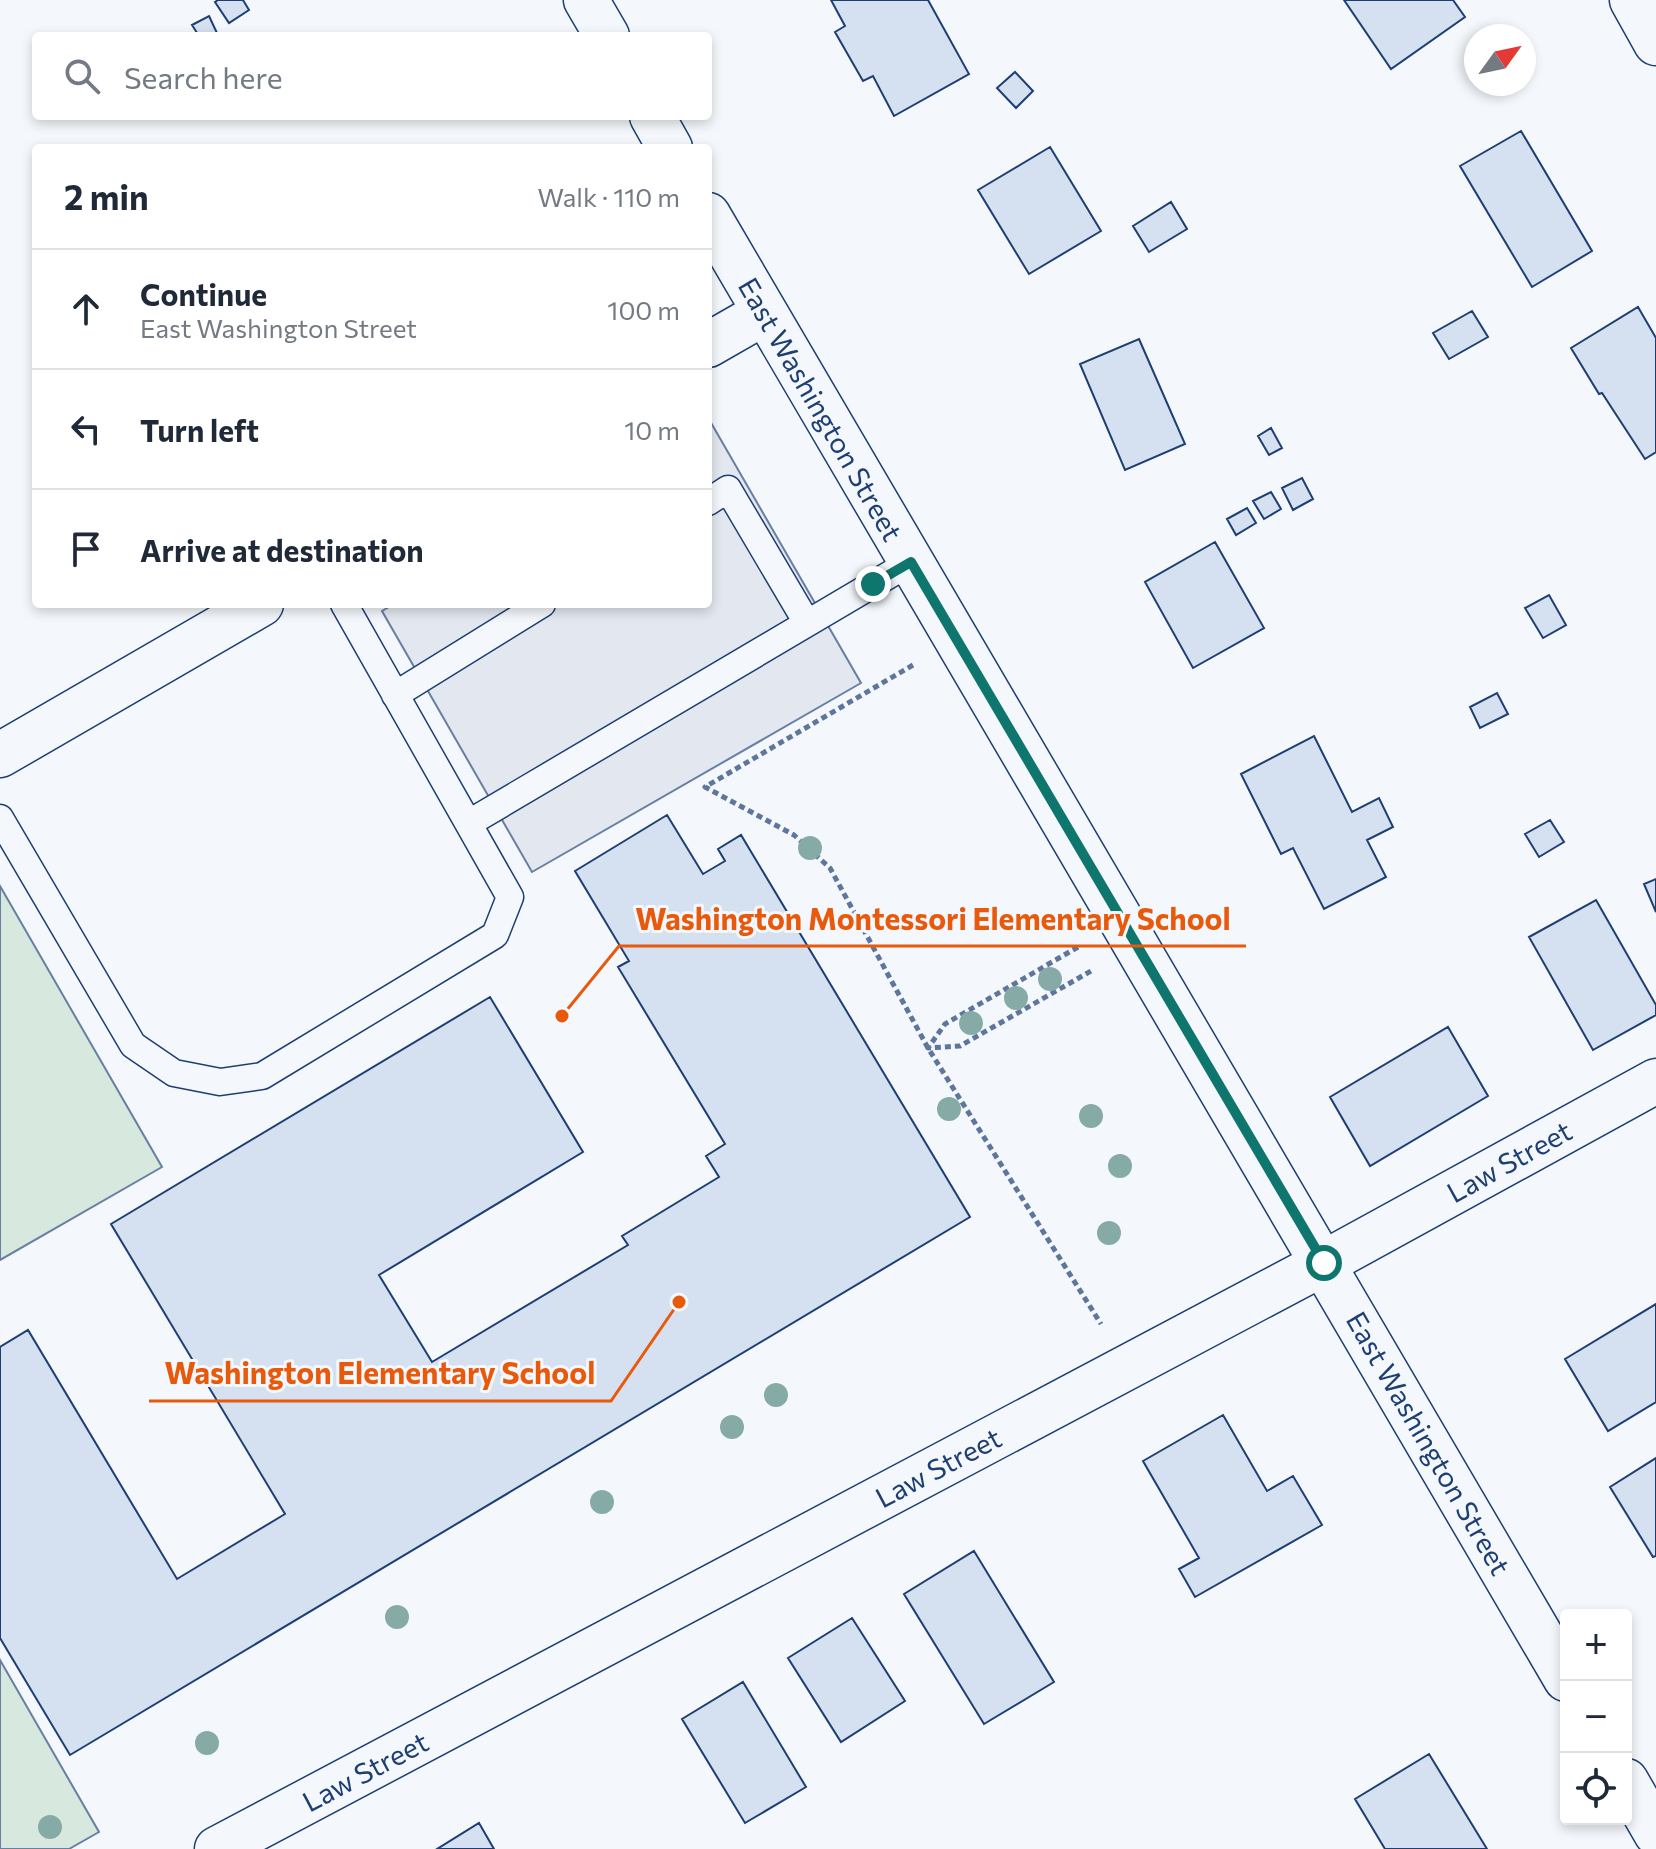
<!DOCTYPE html>
<html lang="en">
<head>
<meta charset="utf-8">
<style>
  :root { --surface:#fff; --page:#f6f6f7; --text:#1f2937; --muted:#747a83; --line:#e0e1e3 }
  body { margin:0; font-family:Commissioner,sans-serif; background:var(--page); color:var(--text) }
  .controls { position:absolute; right:24px; bottom:24px; display:grid; overflow:hidden; border-radius:8px; box-shadow:0 4px 12px #0003 }
  .controls button { width:72px; height:72px; display:grid; place-items:center; padding:0; border:0; border-bottom:2px solid var(--line); background:var(--surface); color:var(--text); font:40px sans-serif }
  .compass { position:absolute; left:1464px; top:24px; width:72px; height:72px; border-radius:50%; background:var(--surface); box-shadow:0 4px 12px #0003; rotate:57deg }
  .stop { position:absolute; width:24px; height:24px; margin:-18px; border:6px solid #0f766e; border-radius:50%; background:#fff }
  .stop.end { background:#0f766e; border-color:#fff; box-shadow:0 2px 8px #0008 }
  .list { margin:0; padding:0; list-style:none }
  h2 { display:flex; justify-content:space-between; align-items:center; height:104px; margin:0; padding:0 32px; font-size:34px }
  h2 small { font-size:26px; font-weight:400; color:var(--muted) }
  .list li { display:grid; grid-template-columns:52px 1fr auto; gap:24px; align-items:center; box-sizing:border-box; height:120px; padding:0 32px; border-top:2px solid var(--line) }
  .list b { display:block; font-size:30px; white-space:nowrap }
  .list p { margin:0; font-size:26px; white-space:nowrap; color:var(--muted) }
  .list em { font-size:26px; font-style:normal; color:var(--muted) }
  .icon { flex:none; width:44px; height:44px; fill:none; stroke:currentColor; stroke-width:2; stroke-linecap:round; stroke-linejoin:round }
  .map { position:relative; flex:none; width:1656px; height:1849px; overflow:hidden }
  .search { position:absolute; background:var(--surface); box-shadow:0 4px 12px #0003; left:32px; top:32px; width:680px; height:88px; display:flex; align-items:center; gap:20px; box-sizing:border-box; padding:0 28px; border-radius:8px; color:var(--muted); font-size:30px }
  .panel { position:absolute; background:var(--surface); box-shadow:0 4px 12px #0003; left:32px; top:144px; width:680px; height:464px; border-radius:8px }
  .map>svg:first-child { display:block }
  .green { fill:#d7e8df; stroke:#687fa3; stroke-width:2 }
  .parking { fill:#e3e8f0; stroke:#687fa3; stroke-width:2 }
  .building { fill:#d5e0f0; stroke:#1d3f73; stroke-width:2 }
  .lines { fill:none; stroke-linecap:round; stroke-linejoin:round }
  .lane-casing { stroke:#1d3f73; stroke-width:29 }
  .street-casing { stroke:#1d3f73; stroke-width:47 }
  .secondary-casing { stroke:#1d3f73; stroke-width:47 }
  .path { stroke:#5e769c; stroke-width:5; stroke-dasharray:6 4; stroke-linecap:butt }
  .lane { stroke:#f4f7fb; stroke-width:26 }
  .street { stroke:#f4f7fb; stroke-width:44 }
  .secondary { stroke:#f4f7fb; stroke-width:44 }
  .tree { fill:#86aba6 }
  .route { stroke:#0f766e; stroke-width:10 }
  .labels { text-anchor:middle; dominant-baseline:central; stroke-width:6; stroke-linejoin:round; paint-order:stroke }
  .street-label { font-size:28px; fill:#1d3f73; stroke:#f4f7fb }
  .leader { fill:none; stroke:#e8590c; stroke-width:3 }
  .callout-dot { fill:#e8590c; stroke:#f4f7fb; stroke-width:3 }
  .callout-label { font-size:30px; text-anchor:middle; font-weight:bold; fill:#e8590c; stroke:#f4f7fb; stroke-width:6; stroke-linejoin:round; paint-order:stroke }
</style>
</head>
<body>
<div class="map">
<svg width="1656" height="1849" viewBox="0 0 1656 1849">
  <rect width="100%" height="100%" fill="#f4f7fb"/>
  <path class="green" d="M0 886 162 1167 0 1260Z
    M0 1660 99 1832 69 1849H0Z"/>
  <path class="parking" d="M710 421 861 683 532 872 382 611 394 604H708Z"/>
  <path class="building" d="M218 0H243L249 10 229 23 215 2Z
    M831 0H928L969 74 894 116 873 76 863 81 835 32 845 26Z
    M1344 0H1453L1465 17 1391 69Z
    M209 16 217 33 212 36H199L192 25Z
    M1015 72 1033 91 1016 108 997 88Z
    M1521 131 1592 251 1532 287 1460 166Z
    M1050 147 1101 231 1029 274 978 190Z
    M1171 202 1187 229 1149 252 1133 226Z
    M1638 307 1656 338V452L1645 459 1602 393 1599 394 1571 348Z
    M1472 311 1488 337 1449 359 1433 333Z
    M1139 339 1185 444 1125 470 1080 364Z
    M1271 428 1282 448 1269 455 1258 436Z
    M1302 478 1313 499 1293 510 1282 488Z
    M1271 492 1281 509 1264 519 1253 501Z
    M1247 508 1256 523 1236 535 1227 519Z
    M1215 542 1264 628 1193 668 1145 582Z
    M1549 595 1566 625 1543 638 1525 608Z
    M1497 693 1508 714 1480 728 1470 707Z
    M1314 736 1352 812 1379 798 1393 827 1367 840 1386 877 1324 909 1293 848 1281 854 1241 774Z
    M667 815 703 874 725 861 718 849 741 835 970 1217 70 1755 0 1638V1347L28 1330 177 1579 285 1514 111 1224 490 997 583 1152 379 1275 432 1362 628 1245 622 1236 719 1177 706 1156 725 1144 618 967 629 961 575 871Z
    M1550 820 1564 842 1539 857 1525 834Z
    M1656 879V912L1644 884Z
    M1596 900 1656 1005V1015L1593 1050 1529 937Z
    M1448 1027 1488 1096 1370 1166 1330 1097Z
    M1656 1304V1402L1608 1431 1565 1359Z
    M1223 1415 1267 1491 1293 1476 1322 1525 1195 1597 1179 1569 1199 1558 1143 1461Z
    M1656 1458V1556L1653 1557 1610 1487Z
    M974 1551 1054 1682 984 1724 904 1594Z
    M852 1618 905 1701 841 1742 788 1658Z
    M743 1682 806 1787 745 1823 682 1719Z
    M1429 1754 1487 1849H1385L1355 1799Z
    M479 1823 494 1849H437Z"/>
  <g class="lines">
    <g class="lane-casing">
      <path id="lane" d="M708 502 728 489 807 623
        M395 695 542 604
        M0 818 133 1045 174 1073 220 1082 262 1076 495 935 510 897 344 604
        M469 823 911 562"/>
    </g>
    <g class="street-casing">
      <path id="street" d="M1632 0 1656 43
        M708 345 764 313
        M0 755 261 604
        M217 1849 1324 1263 1656 1081"/>
    </g>
    <g class="secondary-casing">
      <path id="secondary" d="M586 0 607 36
        M652 116 670 148
        M708 215 1566 1679
        M1626 1781 1656 1833"/>
    </g>
    <path class="path" d="M913 665 705 787 794 835 830 868 928 1048 1101 1324
      M1078 947 945 1024 928 1048 960 1046 1091 971"/>
    <use href="#lane" class="lane"/>
    <use href="#street" class="street"/>
    <use href="#secondary" class="secondary"/>
  </g>
  <g class="tree">
    <circle cx="810" cy="848" r="12"/>
    <circle cx="1050" cy="979" r="12"/>
    <circle cx="1016" cy="998" r="12"/>
    <circle cx="971" cy="1023" r="12"/>
    <circle cx="949" cy="1109" r="12"/>
    <circle cx="1091" cy="1116" r="12"/>
    <circle cx="1120" cy="1166" r="12"/>
    <circle cx="1109" cy="1233" r="12"/>
    <circle cx="776" cy="1395" r="12"/>
    <circle cx="732" cy="1427" r="12"/>
    <circle cx="602" cy="1502" r="12"/>
    <circle cx="397" cy="1617" r="12"/>
    <circle cx="207" cy="1743" r="12"/>
    <circle cx="50" cy="1827" r="12"/>
  </g>
  <g class="lines">
    <path class="route" d="M873 584 911 562 1324 1263"/>
  </g>
  <g class="labels">
    <g class="street-label">
      <text transform="translate(821 409) rotate(60)">East Washington Street</text>
      <text transform="translate(1509 1161) rotate(-29)">Law Street</text>
      <text transform="translate(1429 1443) rotate(60)">East Washington Street</text>
      <text transform="translate(938 1467) rotate(-28)">Law Street</text>
      <text transform="translate(365 1771) rotate(-28)">Law Street</text>
    </g>
  </g>
  <path class="leader" d="M562 1016L619 946H1246M679 1302L611 1401H149"/>
  <g class="callout-dot">
    <circle cx="562" cy="1016" r="8"/>
    <circle cx="679" cy="1302" r="8"/>
  </g>
  <g class="callout-label">
    <text x="933" y="930">Washington Montessori Elementary School</text>
    <text x="380" y="1384">Washington Elementary School</text>
  </g>
</svg>
<div class="controls">
<button>+</button>
<button>−</button>
<button><svg class="icon" aria-label="locate" viewBox="0 0 24 24"><circle cx="12" cy="12" r="6"/><path d="M12 2v4M12 18v4M2 12h4M18 12h4"/></svg></button>
</div>
<svg class="compass" viewBox="-18 -18 36 36"><path d="M0-13l5 13h-10z" fill="#e53935"/><path d="M0 13l5-13h-10z" fill="#747a83"/></svg>
<div class="stop" style="left:1324px;top:1263px"></div>
<div class="stop end" style="left:873px;top:584px"></div>
<div class="search"><svg class="icon" aria-label="search" viewBox="0 0 24 24"><circle cx="10" cy="10" r="6"/><path d="M15 15l6 6"/></svg>Search here</div>
<section class="panel">
<h2>2 min<small>Walk · 110 m</small></h2>
<ul class="list">
<li><svg class="icon" aria-label="ahead" viewBox="0 0 24 24"><path d="M12 20V5M6 11l6-6 6 6"/></svg><div><b>Continue</b><p>East Washington Street</p></div><em>100 m</em></li>
<li><svg class="icon" aria-label="left" viewBox="0 0 24 24"><path d="M17 20v-9H6M10 6l-5 5 5 5"/></svg><div><b>Turn left</b></div><em>10 m</em></li>
<li><svg class="icon" aria-label="arrive" viewBox="0 0 24 24"><path d="M6 21V4h12l-3 4 3 4H6"/></svg><div><b>Arrive at destination</b></div></li>
</ul>
</section>
</div>
</body>
</html>
